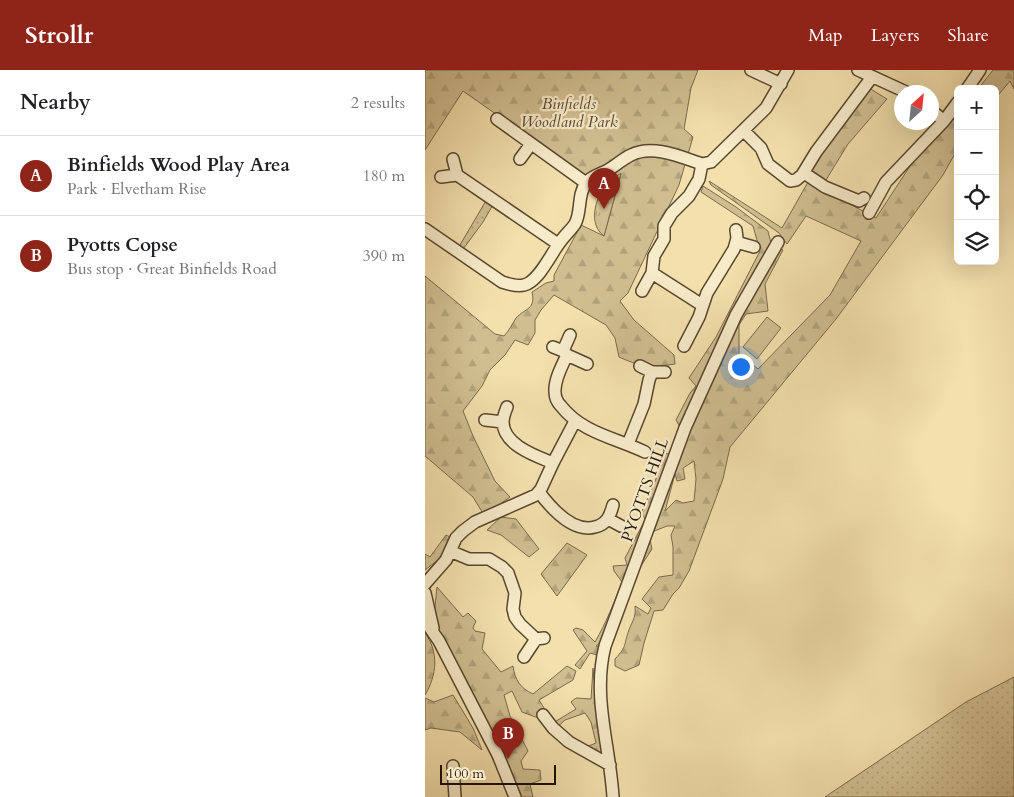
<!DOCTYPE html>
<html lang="en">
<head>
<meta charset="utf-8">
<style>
  :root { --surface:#fff; --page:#f2f2f2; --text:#202124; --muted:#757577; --line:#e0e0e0; --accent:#8f2418 }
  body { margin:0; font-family:Cardo,serif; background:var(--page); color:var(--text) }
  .controls { position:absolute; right:15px; top:15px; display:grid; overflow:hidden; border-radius:8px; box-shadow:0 5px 20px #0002 }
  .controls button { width:45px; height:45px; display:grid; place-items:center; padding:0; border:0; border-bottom:1px solid var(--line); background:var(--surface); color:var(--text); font:25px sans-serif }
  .compass { position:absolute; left:469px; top:15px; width:45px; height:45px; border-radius:50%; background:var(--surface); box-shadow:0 5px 20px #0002; rotate:27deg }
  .scale { position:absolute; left:15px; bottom:12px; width:116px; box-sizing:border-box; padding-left:5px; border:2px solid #241607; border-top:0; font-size:14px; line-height:18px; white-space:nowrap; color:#241607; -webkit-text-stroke:4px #f7ebca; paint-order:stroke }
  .you { position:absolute; left:315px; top:296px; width:18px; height:18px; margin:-12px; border:4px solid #fff; border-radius:50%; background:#1a73e8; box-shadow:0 0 0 8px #1a73e833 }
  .badge { display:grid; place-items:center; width:32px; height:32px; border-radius:50%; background:var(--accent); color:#fff; font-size:16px; font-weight:700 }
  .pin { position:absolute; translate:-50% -41px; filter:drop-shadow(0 1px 2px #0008) }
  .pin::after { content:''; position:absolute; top:26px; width:18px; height:15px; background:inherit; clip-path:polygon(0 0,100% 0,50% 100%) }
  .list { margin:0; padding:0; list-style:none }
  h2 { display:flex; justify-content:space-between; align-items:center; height:65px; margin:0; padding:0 20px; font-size:21px }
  h2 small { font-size:16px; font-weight:400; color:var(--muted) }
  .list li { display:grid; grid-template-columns:32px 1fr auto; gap:15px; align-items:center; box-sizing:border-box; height:80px; padding:0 20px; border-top:1px solid var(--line) }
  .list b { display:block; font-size:19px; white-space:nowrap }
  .list p { margin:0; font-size:16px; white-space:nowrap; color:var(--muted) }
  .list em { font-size:16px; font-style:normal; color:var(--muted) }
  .icon { flex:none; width:28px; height:28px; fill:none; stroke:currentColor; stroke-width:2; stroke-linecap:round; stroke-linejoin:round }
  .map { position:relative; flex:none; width:589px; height:727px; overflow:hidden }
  header { display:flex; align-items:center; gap:30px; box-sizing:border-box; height:70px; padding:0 25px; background:var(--accent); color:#fff }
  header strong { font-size:24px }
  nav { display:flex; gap:28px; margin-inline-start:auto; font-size:18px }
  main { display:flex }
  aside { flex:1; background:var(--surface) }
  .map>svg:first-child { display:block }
  .grass { fill:url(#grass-dots); stroke:#7a6a4c }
  .forest { fill:url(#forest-firs); stroke:#7a6a4c; fill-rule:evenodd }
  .park { fill:url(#park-tufts); stroke:#7a6a4c }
  .garden { fill:#d0be91; stroke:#7a6a4c }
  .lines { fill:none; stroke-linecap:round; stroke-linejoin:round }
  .minor-casing { stroke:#584830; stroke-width:14 }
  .minor { stroke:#f7ebca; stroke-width:11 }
  .labels { text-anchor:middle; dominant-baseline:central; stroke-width:4.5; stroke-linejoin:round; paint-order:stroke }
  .park-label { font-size:16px; font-style:italic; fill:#584830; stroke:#f7ebca }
  .street-label { font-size:16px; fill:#241607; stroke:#f7ebca }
</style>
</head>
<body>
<header>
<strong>Strollr</strong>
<nav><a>Map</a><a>Layers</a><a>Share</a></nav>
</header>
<main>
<aside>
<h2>Nearby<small>2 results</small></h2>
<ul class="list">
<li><span class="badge">A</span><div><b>Binfields Wood Play Area</b><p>Park · Elvetham Rise</p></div><em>180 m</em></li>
<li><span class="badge">B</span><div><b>Pyotts Copse</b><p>Bus stop · Great Binfields Road</p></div><em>390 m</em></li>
</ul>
</aside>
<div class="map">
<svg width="589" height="727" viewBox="0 0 589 727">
  <defs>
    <pattern id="grass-dots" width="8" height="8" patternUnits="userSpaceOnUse" patternTransform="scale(1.25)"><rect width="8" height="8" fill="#d0be91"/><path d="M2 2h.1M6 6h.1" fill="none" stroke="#b2a37c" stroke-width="1.8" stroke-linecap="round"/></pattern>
    <pattern id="forest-firs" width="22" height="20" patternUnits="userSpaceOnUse" patternTransform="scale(1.25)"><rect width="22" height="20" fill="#d0be91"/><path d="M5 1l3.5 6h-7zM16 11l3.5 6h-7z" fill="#b2a37c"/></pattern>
    <pattern id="park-tufts" width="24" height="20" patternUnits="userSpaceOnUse" patternTransform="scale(1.25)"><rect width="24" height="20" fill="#d0be91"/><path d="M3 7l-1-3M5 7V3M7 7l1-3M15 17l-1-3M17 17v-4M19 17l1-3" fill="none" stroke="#b2a37c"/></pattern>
  </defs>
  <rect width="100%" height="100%" fill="#f3e0ad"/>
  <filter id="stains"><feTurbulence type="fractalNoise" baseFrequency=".004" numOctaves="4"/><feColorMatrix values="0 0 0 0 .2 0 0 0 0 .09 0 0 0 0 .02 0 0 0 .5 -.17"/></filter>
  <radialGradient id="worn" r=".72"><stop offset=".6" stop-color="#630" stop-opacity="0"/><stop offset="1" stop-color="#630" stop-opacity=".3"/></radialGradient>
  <path class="grass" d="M62 129 69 133 58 152 36 182 32 180Z
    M589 607V727H400L541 632Z"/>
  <path class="forest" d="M0 0H273L266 18 259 59 268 67 254 115 203 223 195 231 209 250 249 285 250 294C226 298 216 297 194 287L190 268 181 255 129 225 116 240 110 250V263L103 275 90 270 80 285 65 300 57 316 38 341 48 366 70 411 85 427 59 445 48 427 0 386V206L70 264 79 266C84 261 87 254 91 248 100 238 111 240 107 222L121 213 129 211V205L156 155 179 166 196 104 175 114 152 101 38 21 0 80Z
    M568 0H589V19L585 11 570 29V19H553Z
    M444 18 462 29 423 74 401 110 385 99Z
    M533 43V78L518 105 411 249 305 377 298 409 264 501 254 518 248 524 238 540 229 541 219 573 214 595 200 601 190 596V589C203 575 198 576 204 560 208 549 211 548 210 536L223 544 226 538 217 529 234 507 248 505V477L246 465 250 456H242L227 462 225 469 227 479 212 502 177 572 171 576 175 578 172 585 165 583 155 599 150 595 162 581 148 560 151 558 158 560 170 572C181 553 189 533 197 512L189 501 188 496 202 495 200 488 220 450 217 441 231 409 237 383 244 384 255 357 251 350 265 323 271 316 264 308 291 267 335 181 328 156 276 122 278 116 311 137 343 161 347 178 354 177 358 180 340 214 343 241 321 244 314 255V284L333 299 405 225 436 171 381 146 362 174 354 163 286 115 284 111 357 158 383 112 451 148 489 90ZM269 391 271 409 269 431 258 433 251 430 240 441 250 404 252 411 260 409 258 398Z
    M76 447 91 449 114 479 104 487 76 465 62 460Z
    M21 465 27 468 13 490 0 500V484L5 487Z
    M142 473 162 485 132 526 116 504Z
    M12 517 38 547 43 543 51 551 48 558 50 561 60 563 57 579 76 602 88 596C90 610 95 618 108 624L142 596 151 601 148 610 114 630 124 646 116 649 97 642 87 621 79 625 85 646 103 681 96 691 98 699 115 700 116 710 105 714 108 727H94L86 701 65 658 11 558 10 536Z
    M0 563C14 582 12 605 0 625Z
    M168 598 174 659 179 682 177 690 161 677 171 673 166 652 160 643 140 650 131 658 128 653 151 639 146 632 151 628 166 629Z
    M28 625 48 658 57 680 35 662 6 658 0 660V628L9 632Z"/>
  <path class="park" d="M196 103 179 166C163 154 170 130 180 115 184 110 191 107 196 103Z"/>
  <path class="garden" d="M342 247 356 258 332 289 318 277Z"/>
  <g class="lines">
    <g class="minor-casing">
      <path id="minor" d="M326 0 356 14
        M433 0 481 22
        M542 19 555 0
        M507 41 519 51
        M72 49 161 113
        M319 61 336 78 343 94 365 111 371 110 377 105 391 82 447 7
        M95 89 106 74
        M277 94 286 92 341 38 363 0
        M379 103 400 117 434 131 439 128
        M32 105 133 174
        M16 107 32 105 28 89
        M444 143 461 112 519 51 533 32
        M0 159 77 212C83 214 92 217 99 215 113 212 125 186 133 175 138 167 145 161 150 154 157 141 152 125 161 113 166 106 176 104 183 100 191 95 198 89 206 85 228 74 256 87 277 94
        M311 172 329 177
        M227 203 277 235
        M217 221 227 203 229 186 239 169V156L247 143 264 126 274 109 277 94
        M259 276 274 247 282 223 309 179 312 168 311 160
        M128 277 138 281 142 285 162 294
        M138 281 145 265
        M142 285C137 296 129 310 130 322 130 328 132 332 136 336 157 363 191 368 220 382
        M215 296 227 302H240
        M82 337C80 342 78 348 78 352 78 375 111 386 128 393
        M60 350 78 352
        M203 374 219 334 224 310 227 302
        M114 422C126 438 148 463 170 457 182 454 185 446 188 435
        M183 449 196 456
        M25 481 44 489H64L77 497 83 503 90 523 88 539 90 547 95 554 111 569 119 568
        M0 514 21 490 31 468 38 461 50 452 111 425 116 419 128 393 150 351
        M0 523 8 558
        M0 551 14 571 73 685 90 727
        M99 587 111 569
        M118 645 128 658 144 672 185 695
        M28 696 30 727
        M188 727C185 676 167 627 180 576L260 358 311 245 353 172"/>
    </g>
    <use href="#minor" class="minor"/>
  </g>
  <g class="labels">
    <g class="park-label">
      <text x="144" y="34">Binfields<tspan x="144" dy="18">Woodland Park</tspan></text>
    </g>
    <g class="street-label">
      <text transform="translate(220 420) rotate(-70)">PYOTTS HILL</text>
    </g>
  </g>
  <rect width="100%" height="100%" filter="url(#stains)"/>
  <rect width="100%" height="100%" fill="url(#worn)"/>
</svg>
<div class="controls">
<button>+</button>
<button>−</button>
<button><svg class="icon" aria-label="locate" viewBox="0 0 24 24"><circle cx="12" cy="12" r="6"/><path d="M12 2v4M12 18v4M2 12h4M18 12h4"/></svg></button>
<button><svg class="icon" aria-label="layers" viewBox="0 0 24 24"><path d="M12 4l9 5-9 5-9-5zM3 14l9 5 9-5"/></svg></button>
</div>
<svg class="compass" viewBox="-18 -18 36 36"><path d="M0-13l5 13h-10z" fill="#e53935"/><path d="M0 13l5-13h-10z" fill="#757577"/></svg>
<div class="scale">100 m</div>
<div class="you"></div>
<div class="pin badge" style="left:179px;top:139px">A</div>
<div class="pin badge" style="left:83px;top:689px">B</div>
</div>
</main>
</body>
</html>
